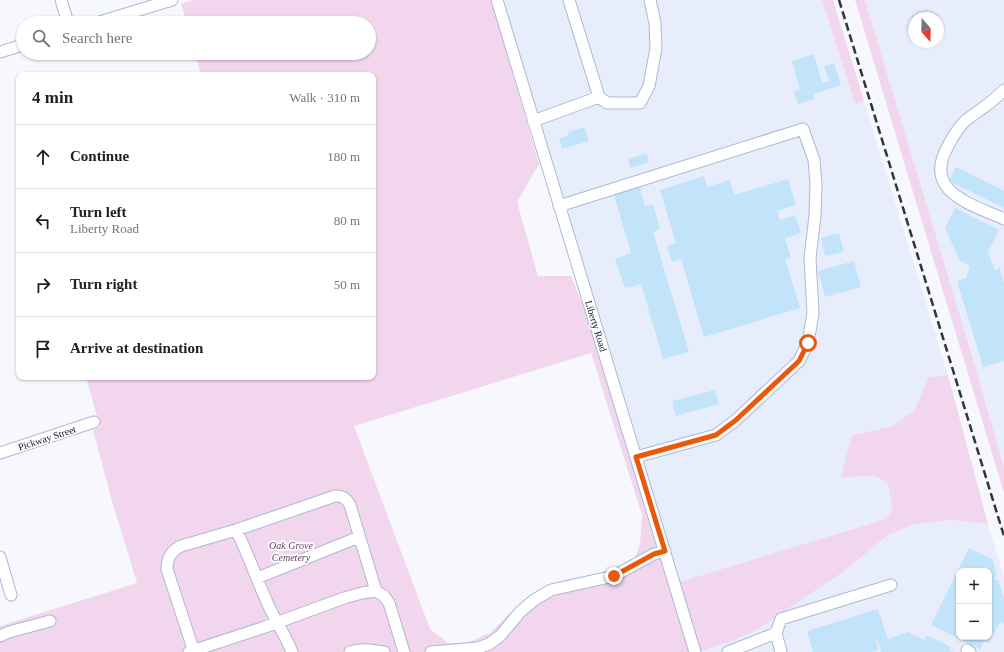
<!DOCTYPE html>
<html lang="en">
<head>
<meta charset="utf-8">
<style>
  :root { --surface:#fff; --page:#f2f2f2; --text:#222; --muted:#767676; --line:#e0e0e0 }
  body { margin:0; font-family:"Times New Roman",serif; background:var(--page); color:var(--text) }
  .controls { position:absolute; right:12px; bottom:12px; display:grid; overflow:hidden; border-radius:8px; box-shadow:0 1px 3px #0004 }
  .controls button { width:36px; height:36px; display:grid; place-items:center; padding:0; border:0; border-bottom:1px solid var(--line); background:var(--surface); color:var(--text); font:20px sans-serif }
  .compass { position:absolute; left:908px; top:12px; width:36px; height:36px; border-radius:50%; background:var(--surface); box-shadow:0 1px 3px #0004; rotate:160deg }
  .stop { position:absolute; width:12px; height:12px; margin:-9px; border:3px solid #ea580c; border-radius:50%; background:#fff }
  .stop.end { background:#ea580c; border-color:#fff; box-shadow:0 1px 4px #0008 }
  .list { margin:0; padding:0; list-style:none }
  h2 { display:flex; justify-content:space-between; align-items:center; height:52px; margin:0; padding:0 16px; font-size:17px }
  h2 small { font-size:13px; font-weight:400; color:var(--muted) }
  .list li { display:grid; grid-template-columns:26px 1fr auto; gap:12px; align-items:center; box-sizing:border-box; height:64px; padding:0 16px; border-top:1px solid var(--line) }
  .list b { display:block; font-size:15px; white-space:nowrap }
  .list p { margin:0; font-size:13px; white-space:nowrap; color:var(--muted) }
  .list em { font-size:13px; font-style:normal; color:var(--muted) }
  .icon { flex:none; width:22px; height:22px; fill:none; stroke:currentColor; stroke-width:2; stroke-linecap:round; stroke-linejoin:round }
  .map { position:relative; flex:none; width:1004px; height:652px; overflow:hidden }
  .search { position:absolute; background:var(--surface); box-shadow:0 1px 3px #0004; left:16px; top:16px; width:360px; height:44px; display:flex; align-items:center; gap:10px; box-sizing:border-box; padding:0 14px; border-radius:22px; color:var(--muted); font-size:15px }
  .panel { position:absolute; background:var(--surface); box-shadow:0 1px 3px #0004; left:16px; top:72px; width:360px; height:308px; border-radius:8px }
  .map>svg:first-child { display:block }
  .built { fill:#e8edfc; fill-rule:evenodd }
  .green { fill:#f2d6ee; fill-rule:evenodd }
  .building { fill:#c2e4fb; fill-rule:evenodd }
  .lines { fill:none; stroke-linecap:round; stroke-linejoin:round }
  .minor-casing { stroke:#adb8d3; stroke-width:13 }
  .minor { stroke:#fff; stroke-width:11 }
  .rail { stroke:#30343c; stroke-width:2.5; stroke-dasharray:8 4; stroke-linecap:butt }
  .route { stroke:#ea580c; stroke-width:5 }
  .labels { text-anchor:middle; dominant-baseline:central; stroke-width:3.5; stroke-linejoin:round; paint-order:stroke }
  .street-label { font-size:10px; fill:#0d111a; stroke:#fff }
  .park-label { font-size:10px; font-style:italic; fill:#653d61; stroke:#fff }
</style>
</head>
<body>
<div class="map">
<svg width="1004" height="652" viewBox="0 0 1004 652">
  <rect width="100%" height="100%" fill="#f6f8fe"/>
  <path class="built" d="M502 0H822L855 104 864 101 948 375 929 377 914 411 890 427 852 435 874 476 887 482 893 508 886 519 679 582Z
    M865 0H1004V468L974 361ZM914 18H938V42H914Z
    M951 520 988 524 1004 577V652H696L726 643 755 631 843 572 888 535 912 525ZM959 571H989V637H959Z"/>
  <path class="green" d="M192 0H491L539 164 517 202 538 276H571L596 337 691 652H0V626L137 583 112 501 93 430 100 427 86 377H373V75H201L195 53H369V23H187L181 4ZM591 353 642 515 640 544 634 560 616 570 565 580 542 588 527 598 511 612 490 633 466 643H448L430 629 354 426Z
    M822 0H833L864 101 855 104Z
    M855 0H865L974 362 1004 468V493Z
    M948 375 988 524 951 520 912 525 888 535 843 572 755 631 726 643 701 651 679 582 886 519 893 508 887 482 874 476 841 477 852 435 890 427 914 411 929 377Z"/>
  <path class="building" d="M814 54 822 83 829 81 824 66 834 63 841 85 813 94 815 99 798 104 794 91 800 89 792 61Z
    M585 127 589 141 562 149 559 139 569 135 568 132Z
    M647 153 649 162 630 168 628 159Z
    M956 167 1004 191V208L949 181Z
    M704 176 707 187 730 180 734 195 788 179 796 205 777 211 780 220 795 215 801 233 785 238 791 258 785 259 800 308 704 337 681 259 672 262 667 246 676 243 660 190Z
    M640 186 645 206 653 204 660 229 653 232 689 352 663 359 641 284 625 288 615 259 631 253 614 195Z
    M955 208 999 230 988 252 995 270 1000 268 1004 283V361L983 367 957 281 966 278 970 266 960 261 945 228Z
    M839 233 844 252 825 256 821 238Z
    M854 261 861 287 825 297 818 271Z
    M715 390 719 404 676 416 672 401Z
    M969 548 992 559 997 574 994 579 999 581 1004 599V624L1000 622 989 643 984 641 980 649 931 625ZM959 571H989V637H959Z
    M878 609 888 639 908 632 924 640 927 635 951 647 949 650 954 652H881L878 641 876 642 879 650 872 652H813L807 631Z"/>
  <g class="lines">
    <g class="minor-casing">
      <path id="minor" d="M61 0 68 23
        M497 0 695 652
        M96 23 172 0
        M0 52 23 45
        M1004 90C997 97 989 104 980 110 975 114 968 118 963 123 957 130 952 138 948 146 922 192 971 204 1004 219
        M599 97 607 103H640L649 86 656 48 655 23 650 0
        M533 121 599 97 569 0
        M559 206 803 129 814 160 816 184 815 216 810 258 813 313 808 343 799 361 736 420 716 435 636 457
        M0 453 94 422
        M236 530C248 553 256 578 267 602 274 619 285 634 292 652
        M0 557 11 595
        M257 578 359 537
        M776 633 781 652
        M0 636 9 632 50 621
        M967 650 970 652
        M189 652 265 627 344 598 362 593 376 591
        M194 652 167 569C167 558 171 551 181 546L236 530 335 496C343 496 346 498 350 505L376 591 384 596 389 603 404 652
        M350 652C361 648 372 650 384 652
        M431 652 478 648 489 644 500 636 520 612 534 600 551 590 614 576 654 554 665 551
        M728 652 776 633 781 619 891 585"/>
    </g>
    <use href="#minor" class="minor"/>
    <path class="rail" d="M839 0 1004 536"/>
  </g>
  <g class="lines">
    <path class="route" d="M614 576 654 554 665 551 636 457 716 435 736 420 799 361 808 343"/>
  </g>
  <g class="labels">
    <g class="street-label">
      <text transform="translate(596 326) rotate(73)">Liberty Road</text>
      <text transform="translate(47 438) rotate(-18)">Pickway Street</text>
    </g>
    <g class="park-label">
      <text x="291" y="545">Oak Grove<tspan x="291" dy="12">Cemetery</tspan></text>
    </g>
  </g>
</svg>
<div class="controls">
<button>+</button>
<button>−</button>
</div>
<svg class="compass" viewBox="-18 -18 36 36"><path d="M0-13l5 13h-10z" fill="#e53935"/><path d="M0 13l5-13h-10z" fill="#767676"/></svg>
<div class="stop" style="left:808px;top:343px"></div>
<div class="stop end" style="left:614px;top:576px"></div>
<div class="search"><svg class="icon" aria-label="search" viewBox="0 0 24 24"><circle cx="10" cy="10" r="6"/><path d="M15 15l6 6"/></svg>Search here</div>
<section class="panel">
<h2>4 min<small>Walk · 310 m</small></h2>
<ul class="list">
<li><svg class="icon" aria-label="ahead" viewBox="0 0 24 24"><path d="M12 20V5M6 11l6-6 6 6"/></svg><div><b>Continue</b></div><em>180 m</em></li>
<li><svg class="icon" aria-label="left" viewBox="0 0 24 24"><path d="M17 20v-9H6M10 6l-5 5 5 5"/></svg><div><b>Turn left</b><p>Liberty Road</p></div><em>80 m</em></li>
<li><svg class="icon" aria-label="right" viewBox="0 0 24 24"><path d="M7 20v-9h11M14 6l5 5-5 5"/></svg><div><b>Turn right</b></div><em>50 m</em></li>
<li><svg class="icon" aria-label="arrive" viewBox="0 0 24 24"><path d="M6 21V4h12l-3 4 3 4H6"/></svg><div><b>Arrive at destination</b></div></li>
</ul>
</section>
</div>
</body>
</html>
